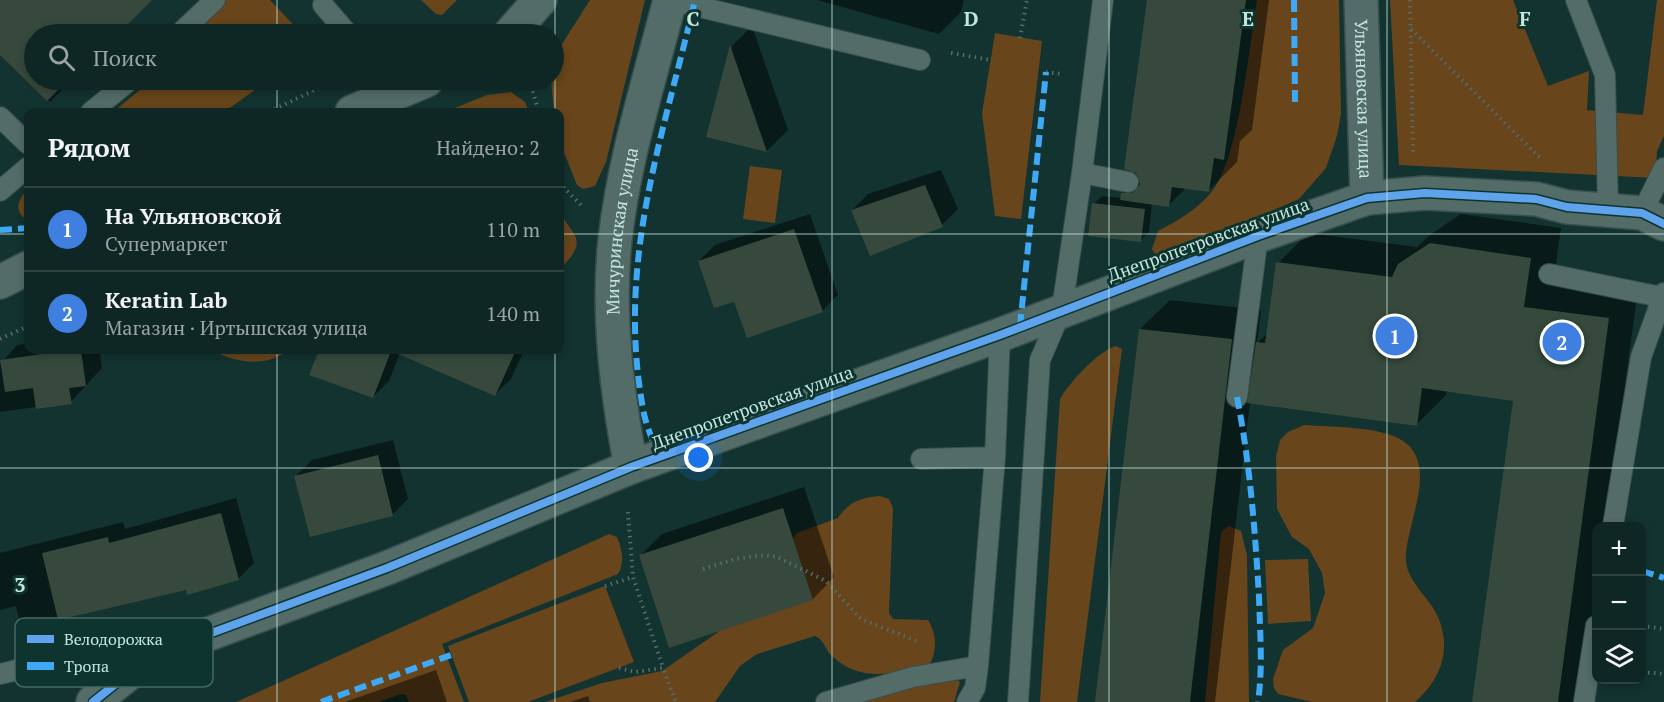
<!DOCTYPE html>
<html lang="ru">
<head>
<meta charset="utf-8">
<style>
  :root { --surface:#0e2624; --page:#1c3231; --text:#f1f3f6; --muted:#9ba5a6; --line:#2e4341; --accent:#2563eb }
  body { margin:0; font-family:"PT Serif",serif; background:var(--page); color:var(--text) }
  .controls { position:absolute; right:18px; bottom:18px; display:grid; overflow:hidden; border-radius:12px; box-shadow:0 3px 9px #0003 }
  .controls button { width:54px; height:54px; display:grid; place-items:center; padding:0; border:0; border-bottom:2px solid var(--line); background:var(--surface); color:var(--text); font:30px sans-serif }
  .you { position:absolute; left:699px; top:458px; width:21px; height:21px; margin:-15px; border:4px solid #fff; border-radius:50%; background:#1a73e8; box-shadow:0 0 0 9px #1a73e833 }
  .badge { display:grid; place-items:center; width:39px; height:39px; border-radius:50%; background:var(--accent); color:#fff; font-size:20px; font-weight:700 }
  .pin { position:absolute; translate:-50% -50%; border:3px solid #fff; box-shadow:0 2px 6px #0006 }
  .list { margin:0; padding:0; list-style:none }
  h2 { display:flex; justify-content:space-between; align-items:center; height:78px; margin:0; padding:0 24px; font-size:26px }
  h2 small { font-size:20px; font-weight:400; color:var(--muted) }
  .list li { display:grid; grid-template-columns:39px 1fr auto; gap:18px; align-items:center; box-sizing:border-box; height:84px; padding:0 24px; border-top:2px solid var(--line) }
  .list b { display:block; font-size:22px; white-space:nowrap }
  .list p { margin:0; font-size:20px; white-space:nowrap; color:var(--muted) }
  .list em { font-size:20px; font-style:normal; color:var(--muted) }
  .icon { flex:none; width:33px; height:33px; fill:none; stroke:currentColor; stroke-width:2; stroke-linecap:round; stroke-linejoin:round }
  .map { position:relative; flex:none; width:1664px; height:702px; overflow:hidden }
  .search { position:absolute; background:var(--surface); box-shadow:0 3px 9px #0003; left:24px; top:24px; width:540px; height:66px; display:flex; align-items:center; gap:15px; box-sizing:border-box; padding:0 21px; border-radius:33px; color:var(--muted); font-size:22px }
  .panel { position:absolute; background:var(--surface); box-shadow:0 3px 9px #0003; left:24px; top:108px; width:540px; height:246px; border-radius:12px }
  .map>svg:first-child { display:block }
  .green { fill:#68451b }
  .shadow { fill:#0007 }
  .building { fill:#36493c }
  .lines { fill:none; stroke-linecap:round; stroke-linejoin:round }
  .lane-casing { stroke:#374f4c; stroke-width:22 }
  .street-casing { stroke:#374f4c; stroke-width:36 }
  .secondary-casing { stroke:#374f4c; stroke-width:36 }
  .path { stroke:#556d6a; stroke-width:4; stroke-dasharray:1.5 4.5; stroke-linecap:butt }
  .lane { stroke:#536c68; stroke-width:20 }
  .street { stroke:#536c68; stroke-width:33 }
  .secondary { stroke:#536c68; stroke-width:33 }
  .quiet { stroke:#3fa9f5; stroke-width:6; stroke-dasharray:12 6; stroke-linecap:butt }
  .cycleway-casing { stroke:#0e342f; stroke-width:11 }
  .cycleway { stroke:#60a3ed; stroke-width:8 }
  .grid { fill:none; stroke:#c4e6df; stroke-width:1.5; stroke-opacity:0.55 }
  .labels { text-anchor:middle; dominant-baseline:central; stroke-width:6; stroke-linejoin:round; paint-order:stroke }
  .street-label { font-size:18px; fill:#c4e6df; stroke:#0e342f }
  .key { fill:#0e342f; stroke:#456964; stroke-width:1.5 }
  .key-label { font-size:16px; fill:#c4e6df }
  .grid-label { font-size:20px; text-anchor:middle; font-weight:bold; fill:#c4e6df; stroke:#0e342f; stroke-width:6; stroke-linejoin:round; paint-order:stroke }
</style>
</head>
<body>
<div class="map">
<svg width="1664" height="702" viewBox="0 0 1664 702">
  <rect width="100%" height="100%" fill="#123330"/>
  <path class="green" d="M223 0H270L302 34H192Z
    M421 0H457L442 15 436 14Z
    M590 0H645L606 162 595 186 583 189 577 185 561 145 560 112H554L551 80H554L557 52Z
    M1257 0H1339L1341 114 1337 136 1326 168 1299 199 1162 259 1156 256 1152 249 1158 231C1177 221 1200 208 1213 190 1240 154 1249 48 1257 0Z
    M1390 0H1513L1548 86 1589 71 1587 110 1643 115 1657 0H1664V136L1657 151 1655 178 1399 165Z
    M995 33 1042 41 1021 219 995 216 982 113Z
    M152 80H269L224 112H113Z
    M511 92 525 102 529 112H445L487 95Z
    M750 166 782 170 775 223 743 219Z
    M28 188V218L23 217C13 207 21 197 28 188Z
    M560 209C568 235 591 236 564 265L560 264Z
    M1116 346 1122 349 1077 702H1040L1060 399C1069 383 1098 351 1116 346Z
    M212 350H288C268 368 234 363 212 350Z
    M1304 425C1331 427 1381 426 1403 441 1441 466 1403 529 1406 562 1409 584 1430 598 1438 617 1452 649 1441 680 1415 702H1312L1278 694 1274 688 1273 679 1283 650 1313 628 1325 593 1322 573 1309 549 1292 537 1277 509 1276 457 1280 440 1288 432Z
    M880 496 889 499 893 508 889 613 893 619 928 620C937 634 937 650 930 664 897 674 861 683 833 657 825 651 825 640 815 636L757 654 740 666 715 702H545L602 683 662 671 721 630 797 533 838 518C848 502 862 497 880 496Z
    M1229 526 1241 531 1247 555 1249 702H1205L1221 532Z
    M609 534 617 537C622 549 625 562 618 574L442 644 464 702H409L406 695 401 694 378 702H236Z
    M1308 559 1311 621 1268 624 1265 560Z
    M605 586 634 662 528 702H469L448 646Z
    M955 678 960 682 954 702H852Z"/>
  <path class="shadow" d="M0 0H151L117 34H34V80H72L50 102 0 52Z
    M817 0H964L961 12 939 34Z
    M1149 0H1269L1252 130 1240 141 1237 162 1209 190 1187 187 1169 205 1152 203 1149 232 1141 240 1093 204 1102 196 1122 198V194L1139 177Z
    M752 26 788 130 767 151 708 136 732 46Z
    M941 170 958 209 942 225 852 210 868 194Z
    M810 214 838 295 822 311 735 300 699 261 715 245Z
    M1461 214 1561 228 1554 277 1638 289 1606 526H1596V601L1583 702H1473L1514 399 1447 390 1446 395 1416 425 1250 402 1215 702H1096L1140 329 1170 300 1261 310 1257 343 1269 332 1278 263 1308 233 1417 247 1430 235Z
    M28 343V350H99L102 368 71 402 0 412V364L17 345Z
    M320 350H401L389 381 373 397 311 374Z
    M423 350H524L511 379 495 394 418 361Z
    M393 440 408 499 392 515 296 476 312 460Z
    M804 487 834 577 813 599 670 646 640 556 662 534Z
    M236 498 254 563 239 578 188 593 187 588 21 627 16 606 0 610V553L123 522 125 529Z
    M436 670 447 702H345Z
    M588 696 590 702H570Z"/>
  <path class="building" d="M0 0H152L118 34H34V80H68L47 101 0 55Z
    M1147 0H1246L1224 160 1214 158 1209 192 1172 187 1169 207 1120 200 1121 193H1132L1140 184 1136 173 1124 169Z
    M730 45 767 152 706 137Z
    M925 185 943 227 870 256 851 210Z
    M1092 203 1145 209 1141 242 1088 236Z
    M794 229 823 312 747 338 734 302 714 308 698 261Z
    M1430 243 1531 258 1524 307 1609 318 1558 702H1472L1513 401 1422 388 1417 426 1247 403 1256 342 1265 343 1276 262 1392 277 1398 264Z
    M1139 329 1232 339 1190 702H1095Z
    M70 350H81L86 386 69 388 72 404 36 409 33 388 5 392 0 360Z
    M319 350H516L495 396 391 351 373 398 309 375Z
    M378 455 393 516 310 537 294 476Z
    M783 508 813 600 669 648 639 555Z
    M221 513 239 580 187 595 186 590 58 620 42 553 108 537 109 543Z"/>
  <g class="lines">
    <g class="lane-casing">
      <path id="lane" d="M671 0 920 60
        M1576 0 1605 75 1608 210
        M323 5 348 34
        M179 34 215 0
        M91 112 130 80
        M0 117 28 144
        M1082 173 1128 182
        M0 191 28 167
        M1642 213 1664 168
        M1549 274 1661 297
        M1237 397 1258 236
        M921 459 995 457
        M1613 526 1641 357 1664 293
        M0 674C48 663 103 641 152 655
        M826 702 913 677 978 666
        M967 702 975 688 978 666 995 457 1000 335
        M1018 702 1040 360 1062 309 1082 173 1103 0
        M1584 702 1596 626"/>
    </g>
    <g class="street-casing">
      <g id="street">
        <path id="s1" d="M1361 0 1367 198"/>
        <path d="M631 467 1000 335 1258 236 1367 198 1425 193 1536 199 1567 207 1642 213 1664 224"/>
      </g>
    </g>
    <g class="secondary-casing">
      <g id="secondary">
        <path d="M510 34 540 0"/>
        <path d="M352 112 427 80"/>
        <path d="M0 282 28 268"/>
        <path id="s2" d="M93 702 152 655 387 568 631 467C617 393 607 315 615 240 624 159 650 78 670 0"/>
      </g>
    </g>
    <path class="path" d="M1410 0 1413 155
      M1411 29 1541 159
      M1020 38 1027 0
      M951 53 991 60
      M1046 72 1062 74
      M529 80 539 112
      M269 112 323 86
      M560 175 564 188 581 205
      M0 339 28 326
      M628 512 633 577 663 668
      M703 569 735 559 764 555 777 557 826 581 861 619 919 642
      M605 586 633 577
      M1642 626 1664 629
      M619 668 635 672 663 668 676 702
      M1642 672 1664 674"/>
    <use href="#lane" class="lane"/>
    <use href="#street" class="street"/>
    <use href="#secondary" class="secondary"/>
    <path class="quiet" d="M1294 0 1295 102
      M0 230 28 228
      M1020 326 1046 72
      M1237 397C1250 463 1255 530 1259 597 1260 633 1263 667 1258 702
      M659 457C654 443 647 428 644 414 615 264 662 142 695 0
      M1642 571 1664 578
      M321 702 451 655"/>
    <g class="cycleway-casing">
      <path id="cycleway" d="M93 702 152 655 387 568 631 467 1000 335 1258 236 1367 198 1425 193 1536 199 1567 207 1642 213 1664 224"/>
    </g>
    <use href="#cycleway" class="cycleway"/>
  </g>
  <path class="grid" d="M277 0V34M555 0V112M832 0V702M1109 0V702M1387 0V702M277 80V112M0 234H28M560 234H1664M277 350V702M555 350V702M0 468H1664"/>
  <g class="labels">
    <g class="street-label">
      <text stroke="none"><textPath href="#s1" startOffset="99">Ульяновская улица</textPath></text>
      <text stroke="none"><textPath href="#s2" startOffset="828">Мичуринская улица</textPath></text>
      <text transform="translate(1208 239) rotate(-20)">Днепропетровская улица</text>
      <text transform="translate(752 407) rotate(-20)">Днепропетровская улица</text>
    </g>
  </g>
  <rect x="15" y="618" width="198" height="69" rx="9" class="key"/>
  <rect x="27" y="635" width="27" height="8" fill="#60a3ed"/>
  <rect x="27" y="662" width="27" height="8" fill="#3fa9f5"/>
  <g class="key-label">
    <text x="64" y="645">Велодорожка</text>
    <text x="64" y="672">Тропа</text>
  </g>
  <g class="grid-label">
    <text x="693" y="26">C</text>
    <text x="971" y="26">D</text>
    <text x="1248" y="26">E</text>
    <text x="1525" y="26">F</text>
    <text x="20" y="592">3</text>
  </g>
</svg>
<div class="controls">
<button>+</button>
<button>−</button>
<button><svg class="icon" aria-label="layers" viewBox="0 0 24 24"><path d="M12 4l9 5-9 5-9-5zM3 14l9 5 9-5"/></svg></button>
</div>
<div class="you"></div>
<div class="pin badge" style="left:1395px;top:336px;background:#3f7fe0">1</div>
<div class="pin badge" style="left:1562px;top:342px;background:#3f7fe0">2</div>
<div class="search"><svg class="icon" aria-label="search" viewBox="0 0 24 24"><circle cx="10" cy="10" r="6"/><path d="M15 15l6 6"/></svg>Поиск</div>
<section class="panel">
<h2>Рядом<small>Найдено: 2</small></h2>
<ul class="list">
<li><span class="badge" style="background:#3f7fe0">1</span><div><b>На Ульяновской</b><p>Супермаркет</p></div><em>110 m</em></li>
<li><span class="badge" style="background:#3f7fe0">2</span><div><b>Keratin Lab</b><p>Магазин · Иртышская улица</p></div><em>140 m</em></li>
</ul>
</section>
</div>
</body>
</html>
